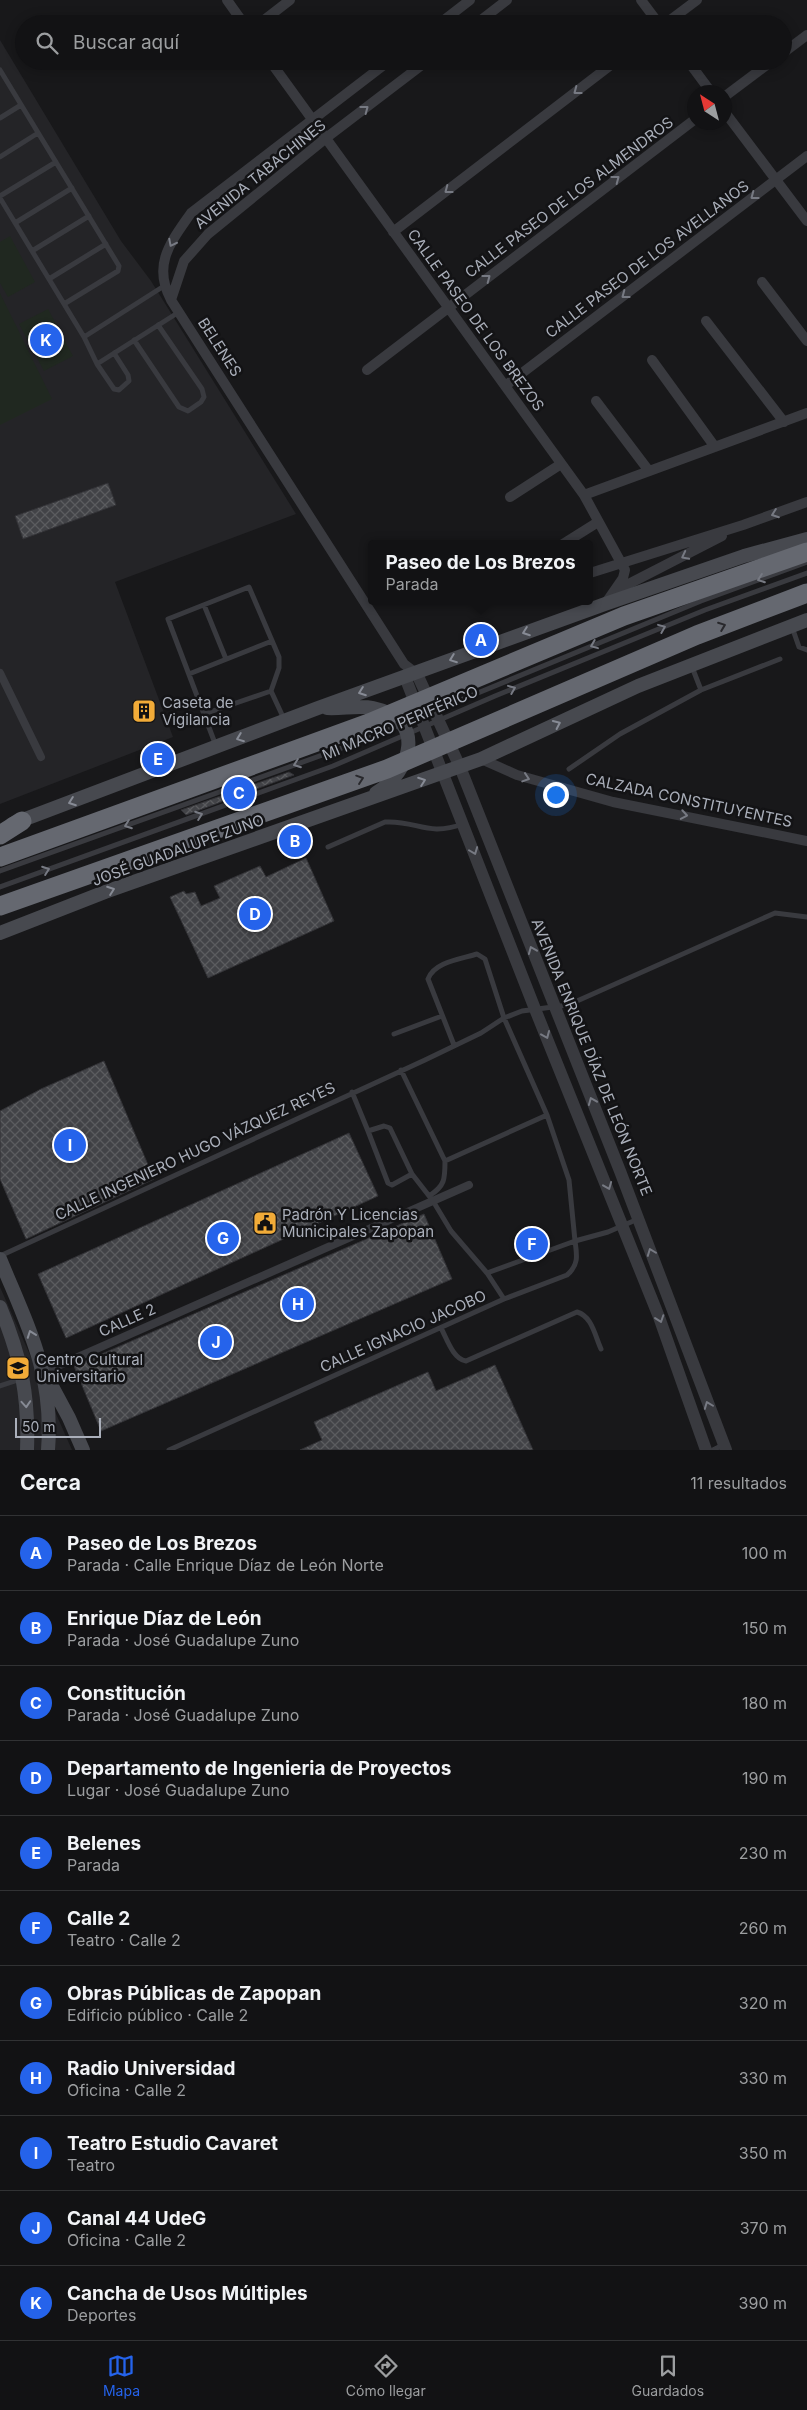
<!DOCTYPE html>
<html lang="es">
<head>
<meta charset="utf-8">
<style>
  :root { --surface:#121214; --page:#1f2022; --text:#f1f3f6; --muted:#9c9ea0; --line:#313234; --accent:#2563eb }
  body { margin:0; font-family:Inter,sans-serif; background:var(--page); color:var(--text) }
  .compass { position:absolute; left:687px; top:85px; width:45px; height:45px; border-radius:50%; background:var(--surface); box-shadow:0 2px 12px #0003; rotate:324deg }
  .scale { position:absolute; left:15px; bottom:12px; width:86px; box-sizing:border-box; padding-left:5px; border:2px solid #aaafba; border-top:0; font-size:14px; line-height:18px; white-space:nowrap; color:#aaafba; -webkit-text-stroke:4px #131315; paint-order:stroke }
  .you { position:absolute; left:555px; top:794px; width:18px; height:18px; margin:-12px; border:4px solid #fff; border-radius:50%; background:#1a73e8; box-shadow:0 0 0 8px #1a73e833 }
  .badge { display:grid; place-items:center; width:32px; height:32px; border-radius:50%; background:var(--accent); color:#fff; font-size:16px; font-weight:700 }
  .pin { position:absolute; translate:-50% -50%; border:2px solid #fff; box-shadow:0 1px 5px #0006 }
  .popup { position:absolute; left:368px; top:540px; width:225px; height:65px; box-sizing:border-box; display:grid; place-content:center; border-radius:5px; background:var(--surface); filter:drop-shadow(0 1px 4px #0005); font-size:16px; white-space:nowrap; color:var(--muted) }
  .popup b { font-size:19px; color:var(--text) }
  .popup::after { content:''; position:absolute; left:50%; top:100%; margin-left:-10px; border:10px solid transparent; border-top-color:var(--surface) }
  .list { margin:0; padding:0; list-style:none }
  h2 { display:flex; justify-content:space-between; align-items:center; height:65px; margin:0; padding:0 20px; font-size:21px }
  h2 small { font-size:16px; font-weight:400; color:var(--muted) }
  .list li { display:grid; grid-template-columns:32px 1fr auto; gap:15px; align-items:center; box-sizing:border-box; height:75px; padding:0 20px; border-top:1px solid var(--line) }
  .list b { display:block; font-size:19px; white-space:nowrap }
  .list p { margin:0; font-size:16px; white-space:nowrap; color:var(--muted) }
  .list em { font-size:16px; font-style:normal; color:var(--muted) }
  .icon { flex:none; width:28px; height:28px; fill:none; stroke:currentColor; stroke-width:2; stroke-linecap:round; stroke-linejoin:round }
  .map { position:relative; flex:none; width:807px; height:1450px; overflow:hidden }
  .search { position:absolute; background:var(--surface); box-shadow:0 2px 12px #0003; left:15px; right:15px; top:15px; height:55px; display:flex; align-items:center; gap:12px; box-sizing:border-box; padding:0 18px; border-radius:28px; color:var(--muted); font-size:19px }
  .sheet { height:890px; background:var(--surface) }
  nav { display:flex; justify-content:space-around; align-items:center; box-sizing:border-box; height:70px; border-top:1px solid var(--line); background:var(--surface); font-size:14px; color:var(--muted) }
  nav a { display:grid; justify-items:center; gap:2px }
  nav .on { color:var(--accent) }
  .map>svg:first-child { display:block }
  .built { fill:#242427 }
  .pitch { fill:#202820 }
  .building { fill:url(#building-cross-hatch); stroke:#323236 }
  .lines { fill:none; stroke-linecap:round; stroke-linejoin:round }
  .service { stroke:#393a3f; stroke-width:5 }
  .pedestrian { stroke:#393a3f; stroke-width:8 }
  .minor { stroke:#393a3f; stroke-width:10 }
  .tertiary { stroke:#393a3f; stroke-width:12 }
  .secondary { stroke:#47494f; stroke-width:14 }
  .motorway { stroke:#656870; stroke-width:19 }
  .oneway { stroke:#777a83 }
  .oneway2 { stroke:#28282c }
  .oneway3 { stroke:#878b95 }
  .labels { text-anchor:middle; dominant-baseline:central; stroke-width:5; stroke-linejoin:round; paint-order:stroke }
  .street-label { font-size:15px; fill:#aaafba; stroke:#131315 }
  .poi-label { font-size:15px; fill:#aaafba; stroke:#131315; text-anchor:start }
</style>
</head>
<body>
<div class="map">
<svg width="807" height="1450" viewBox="0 0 807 1450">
  <defs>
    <pattern id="building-cross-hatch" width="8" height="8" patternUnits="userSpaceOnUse" patternTransform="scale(1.25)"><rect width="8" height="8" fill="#424347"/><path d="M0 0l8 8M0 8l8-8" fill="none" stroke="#5b5c5f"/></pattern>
  </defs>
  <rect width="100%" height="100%" fill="#18181a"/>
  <path class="built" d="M0 40 121 241 151 281 296 514 115 582 173 737 0 804Z
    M0 1287 72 1450H0Z"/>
  <path class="pitch" d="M10 236 35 282 8 297 0 283V242Z
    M0 293 52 399 0 425Z
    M48 309 73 356 44 371 19 324Z"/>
  <path class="building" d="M108 483 116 505 23 539 15 516Z
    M289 772 294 775 186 815 181 810Z
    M306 858 334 921 208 978 170 897 184 891 186 894 195 892 201 906 220 898 214 886 260 866 266 877Z
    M104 1061 154 1179 26 1239 0 1179V1111L41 1089Z
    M349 1133 378 1196 66 1338 38 1274Z
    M424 1214 452 1279 101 1431 74 1366Z
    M495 1365 533 1450H300L322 1440 314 1422 428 1372 436 1391Z"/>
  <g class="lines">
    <path class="service" d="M0 70 119 266 118 271 64 304
      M0 118 21 105
      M0 157 38 133
      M0 196 56 162
      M0 198 84 337 97 364 114 389 119 390 129 381 128 375 114 353
      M15 223 72 188
      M32 251 89 216
      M49 279 106 244
      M84 337 164 286
      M134 340 179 407 188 411 201 402 204 397 202 389 158 325
      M97 364 179 312
      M204 605 226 659
      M792 627 799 647 807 650
      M189 674 272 641
      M701 690 780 659
      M271 691 284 719
      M434 711 701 601 807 562
      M204 714 271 691 279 668V657L249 587 168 619 216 746
      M569 769 620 734 701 690 692 667
      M328 847 385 822C417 820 427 837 463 824
      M0 871 364 740 421 716
      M0 887 333 766 495 696 705 610 807 573
      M394 1034 442 1016
      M454 1045 428 979C434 962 461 959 477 954L485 959 504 1018 547 1115 569 1180 575 1241 487 1273
      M401 1070 445 1161C445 1179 445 1186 429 1196
      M352 1092 368 1131 384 1126 390 1128 412 1174 433 1201 451 1231 487 1273 504 1299
      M368 1131 388 1183 392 1185 412 1174
      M445 1161 547 1115
      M0 1256 425 1060 481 1033 504 1018 522 1011 568 1005 775 913 807 917
      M441 1328C447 1339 453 1359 466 1361L577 1312C592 1316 595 1336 601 1349
      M0 1386 21 1379
      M169 1450 504 1299 567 1275C579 1265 577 1255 575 1241L608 1232 638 1219
      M713 1450 723 1445"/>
    <path class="pedestrian" d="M0 673 41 757
      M44 1372 469 1185"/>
    <path class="minor" d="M227 0 244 24
      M641 0 659 24
      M259 24 290 0
      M439 24 470 0
      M476 24 507 0
      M665 24 697 0
      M783 53 807 35
      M270 61 584 495 625 570 623 578 605 604
      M389 61 191 213C171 242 152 264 171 300L404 664 417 674
      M688 61 711 92
      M724 97 772 61
      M724 111 807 221
      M393 232 616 61
      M762 282 807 341
      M171 300 184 261 208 234 326 138 427 61
      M706 321 784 422
      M652 360 715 447
      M367 370 694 120
      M505 386 807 156
      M596 401 649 471
      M584 495 807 413
      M510 497 561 464
      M563 544 598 522
      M590 573 743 525 807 502
      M615 591 722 536
      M481 759 517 775 613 802 807 841"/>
    <path class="tertiary" d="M417 674 460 767 620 1171 726 1450
      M405 677 535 1009 659 1317 706 1450"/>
    <path class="secondary" d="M327 708C342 709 359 705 373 708 427 719 412 771 376 793
      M12 824 318 708 605 604 744 556 807 539
      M0 933 105 892 481 759 638 686 807 620
      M0 1259C28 1327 54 1374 48 1450
      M0 1307C21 1357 29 1396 27 1450
      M47 1377 69 1418 83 1450"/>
    <path class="motorway" d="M0 835 22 821
      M0 857 369 723 624 616 807 552
      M0 906 387 769 697 635 807 593"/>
  </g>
  <defs><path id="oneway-chevron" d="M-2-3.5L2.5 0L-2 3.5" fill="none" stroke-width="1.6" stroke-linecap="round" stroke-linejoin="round" transform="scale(1.25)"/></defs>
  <g class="oneway">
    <use href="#oneway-chevron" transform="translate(577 91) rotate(143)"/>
    <use href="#oneway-chevron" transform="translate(365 109) rotate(-37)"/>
    <use href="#oneway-chevron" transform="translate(616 179) rotate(-37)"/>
    <use href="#oneway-chevron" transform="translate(448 190) rotate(143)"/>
    <use href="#oneway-chevron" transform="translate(754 196) rotate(143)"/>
    <use href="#oneway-chevron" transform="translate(172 243) rotate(117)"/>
    <use href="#oneway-chevron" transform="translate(487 278) rotate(-37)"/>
    <use href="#oneway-chevron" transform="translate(625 295) rotate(143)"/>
    <use href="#oneway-chevron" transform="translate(775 514) rotate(160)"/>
    <use href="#oneway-chevron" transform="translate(685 556) rotate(153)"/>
    <use href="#oneway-chevron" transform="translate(761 579) rotate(160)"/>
    <use href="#oneway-chevron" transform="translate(662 628) rotate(-22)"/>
    <use href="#oneway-chevron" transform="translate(594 645) rotate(158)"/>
    <use href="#oneway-chevron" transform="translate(512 689) rotate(-22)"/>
    <use href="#oneway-chevron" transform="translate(297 764) rotate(160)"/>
    <use href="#oneway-chevron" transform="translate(526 778) rotate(18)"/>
    <use href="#oneway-chevron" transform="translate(199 815) rotate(-20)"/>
    <use href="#oneway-chevron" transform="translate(684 815) rotate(10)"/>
    <use href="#oneway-chevron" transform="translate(128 825) rotate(160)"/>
    <use href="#oneway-chevron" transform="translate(474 851) rotate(69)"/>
    <use href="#oneway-chevron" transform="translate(46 870) rotate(-20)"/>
    <use href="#oneway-chevron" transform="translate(532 950) rotate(-112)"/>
    <use href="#oneway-chevron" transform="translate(546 1035) rotate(67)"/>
    <use href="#oneway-chevron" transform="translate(592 1101) rotate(-112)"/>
    <use href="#oneway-chevron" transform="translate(608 1186) rotate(68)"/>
    <use href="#oneway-chevron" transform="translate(651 1252) rotate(-111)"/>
    <use href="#oneway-chevron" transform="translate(660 1319) rotate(71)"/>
    <use href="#oneway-chevron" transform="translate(708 1405) rotate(-111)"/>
  </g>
  <g class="oneway2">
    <use href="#oneway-chevron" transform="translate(722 626) rotate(-21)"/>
    <use href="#oneway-chevron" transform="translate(360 779) rotate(-19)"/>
  </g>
  <g class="oneway3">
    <use href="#oneway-chevron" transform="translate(526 632) rotate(160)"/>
    <use href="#oneway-chevron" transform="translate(453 659) rotate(159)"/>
    <use href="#oneway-chevron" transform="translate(362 692) rotate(160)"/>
    <use href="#oneway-chevron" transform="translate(557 724) rotate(-25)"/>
    <use href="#oneway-chevron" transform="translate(240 738) rotate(159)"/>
    <use href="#oneway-chevron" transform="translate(422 781) rotate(-20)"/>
    <use href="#oneway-chevron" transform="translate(72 802) rotate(160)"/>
    <use href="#oneway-chevron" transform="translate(111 890) rotate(-20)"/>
    <use href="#oneway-chevron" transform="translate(31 1334) rotate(-110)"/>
    <use href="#oneway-chevron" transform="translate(26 1404) rotate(86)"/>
  </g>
  <defs>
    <g id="building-square" transform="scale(1.25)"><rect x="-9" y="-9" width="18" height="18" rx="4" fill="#f1ab38" stroke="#131315"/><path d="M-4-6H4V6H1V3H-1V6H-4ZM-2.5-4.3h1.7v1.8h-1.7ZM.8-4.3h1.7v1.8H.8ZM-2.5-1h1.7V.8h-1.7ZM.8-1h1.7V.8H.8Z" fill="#111"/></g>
    <g id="civic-square" transform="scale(1.25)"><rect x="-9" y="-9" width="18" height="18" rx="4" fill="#f1ab38" stroke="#131315"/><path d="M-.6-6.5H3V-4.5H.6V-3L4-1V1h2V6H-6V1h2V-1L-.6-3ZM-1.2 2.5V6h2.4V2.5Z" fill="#111"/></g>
    <g id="university-square" transform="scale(1.25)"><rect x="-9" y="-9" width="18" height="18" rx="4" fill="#f1ab38" stroke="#131315"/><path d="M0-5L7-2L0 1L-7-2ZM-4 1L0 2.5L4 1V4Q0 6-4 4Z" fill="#111"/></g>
  </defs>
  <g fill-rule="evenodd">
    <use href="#building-square" x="144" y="711"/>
    <use href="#civic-square" x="265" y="1223"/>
    <use href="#university-square" x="18" y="1368"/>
  </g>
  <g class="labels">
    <g class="street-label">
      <text transform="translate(260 174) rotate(-39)">AVENIDA TABACHINES</text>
      <text transform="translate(569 197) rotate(-37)">CALLE PASEO DE LOS ALMENDROS</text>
      <text transform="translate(647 259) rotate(-37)">CALLE PASEO DE LOS AVELLANOS</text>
      <text transform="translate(476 320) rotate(54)">CALLE PASEO DE LOS BREZOS</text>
      <text transform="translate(220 347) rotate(57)">BELENES</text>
      <text transform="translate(400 723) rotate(-23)">MI MACRO PERIFÉRICO</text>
      <text transform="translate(689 800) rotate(12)">CALZADA CONSTITUYENTES</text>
      <text transform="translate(178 850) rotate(-20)">JOSÉ GUADALUPE ZUNO</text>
      <text transform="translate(592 1057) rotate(68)">AVENIDA ENRIQUE DÍAZ DE LEÓN NORTE</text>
      <text transform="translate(195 1151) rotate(-25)">CALLE INGENIERO HUGO VÁZQUEZ REYES</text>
      <text transform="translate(127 1320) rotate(-24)">CALLE 2</text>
      <text transform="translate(403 1331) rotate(-24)">CALLE IGNACIO JACOBO</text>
    </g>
    <g class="poi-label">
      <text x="162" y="702">Caseta de<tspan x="162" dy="17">Vigilancia</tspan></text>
      <text x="282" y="1214">Padrón Y Licencias<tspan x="282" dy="17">Municipales Zapopan</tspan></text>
      <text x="36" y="1359">Centro Cultural<tspan x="36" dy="17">Universitario</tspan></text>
    </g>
  </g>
</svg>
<svg class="compass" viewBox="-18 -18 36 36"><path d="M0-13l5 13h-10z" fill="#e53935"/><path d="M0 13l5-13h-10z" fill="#9c9ea0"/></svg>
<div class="scale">50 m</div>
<div class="you"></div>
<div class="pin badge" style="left:481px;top:640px">A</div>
<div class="popup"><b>Paseo de Los Brezos</b>Parada</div>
<div class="pin badge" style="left:295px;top:841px">B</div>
<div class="pin badge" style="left:239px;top:793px">C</div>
<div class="pin badge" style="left:255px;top:914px">D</div>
<div class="pin badge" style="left:158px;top:759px">E</div>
<div class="pin badge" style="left:532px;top:1244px">F</div>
<div class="pin badge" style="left:223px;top:1238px">G</div>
<div class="pin badge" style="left:298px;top:1304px">H</div>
<div class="pin badge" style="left:70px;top:1145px">I</div>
<div class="pin badge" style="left:216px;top:1342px">J</div>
<div class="pin badge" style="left:46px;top:340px">K</div>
<div class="search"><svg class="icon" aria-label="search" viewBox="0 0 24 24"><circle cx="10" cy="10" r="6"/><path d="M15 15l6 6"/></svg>Buscar aquí</div>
</div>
<section class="sheet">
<h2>Cerca<small>11 resultados</small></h2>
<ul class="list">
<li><span class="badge">A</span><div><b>Paseo de Los Brezos</b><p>Parada · Calle Enrique Díaz de León Norte</p></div><em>100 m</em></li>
<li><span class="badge">B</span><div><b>Enrique Díaz de León</b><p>Parada · José Guadalupe Zuno</p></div><em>150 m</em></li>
<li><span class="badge">C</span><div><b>Constitución</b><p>Parada · José Guadalupe Zuno</p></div><em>180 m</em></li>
<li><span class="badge">D</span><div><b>Departamento de Ingenieria de Proyectos</b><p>Lugar · José Guadalupe Zuno</p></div><em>190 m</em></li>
<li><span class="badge">E</span><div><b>Belenes</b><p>Parada</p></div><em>230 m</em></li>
<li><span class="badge">F</span><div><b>Calle 2</b><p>Teatro · Calle 2</p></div><em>260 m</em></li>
<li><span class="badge">G</span><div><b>Obras Públicas de Zapopan</b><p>Edificio público · Calle 2</p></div><em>320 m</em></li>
<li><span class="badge">H</span><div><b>Radio Universidad</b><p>Oficina · Calle 2</p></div><em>330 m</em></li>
<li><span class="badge">I</span><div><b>Teatro Estudio Cavaret</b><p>Teatro</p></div><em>350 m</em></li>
<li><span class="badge">J</span><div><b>Canal 44 UdeG</b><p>Oficina · Calle 2</p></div><em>370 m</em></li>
<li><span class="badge">K</span><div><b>Cancha de Usos Múltiples</b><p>Deportes</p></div><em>390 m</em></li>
</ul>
</section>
<nav>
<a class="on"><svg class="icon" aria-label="map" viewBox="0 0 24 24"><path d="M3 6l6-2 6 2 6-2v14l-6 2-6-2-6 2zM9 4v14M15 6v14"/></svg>Mapa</a>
<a><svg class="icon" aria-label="directions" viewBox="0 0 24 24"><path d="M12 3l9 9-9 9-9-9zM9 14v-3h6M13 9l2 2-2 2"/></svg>Cómo llegar</a>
<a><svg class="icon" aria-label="saved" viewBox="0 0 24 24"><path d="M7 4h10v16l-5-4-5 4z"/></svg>Guardados</a>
</nav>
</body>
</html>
